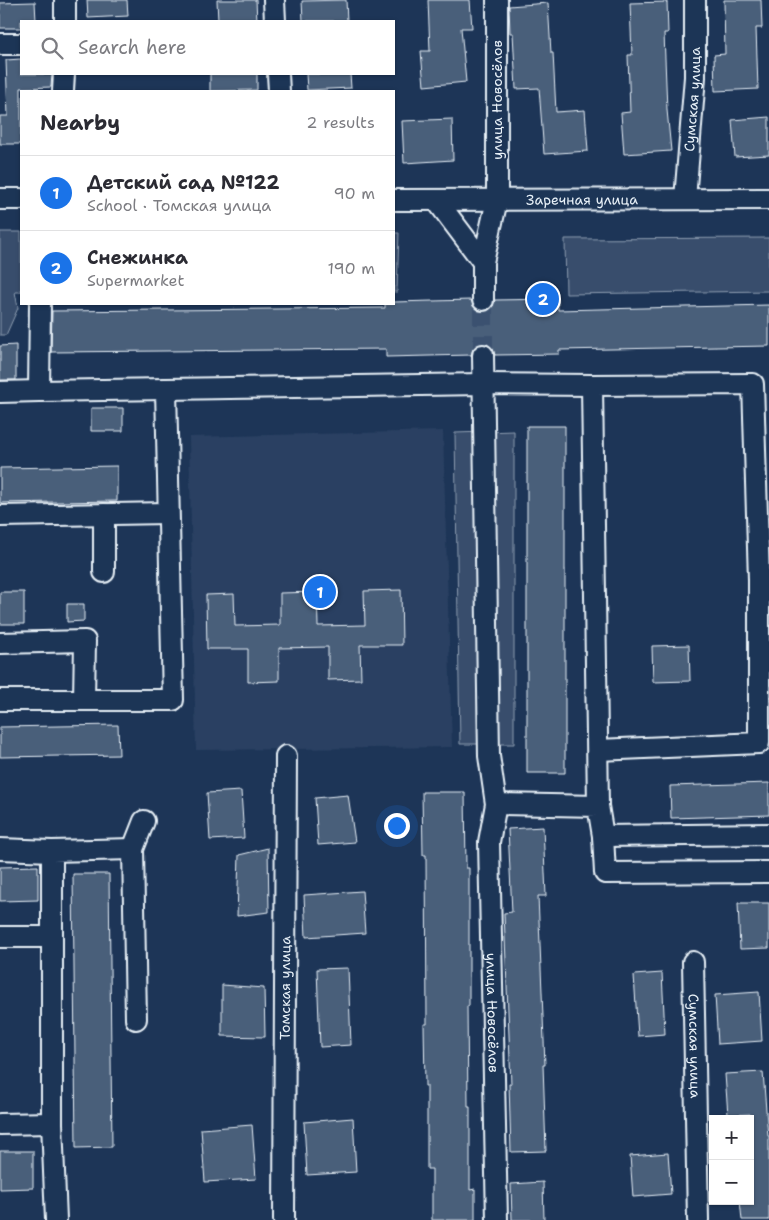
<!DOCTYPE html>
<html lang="en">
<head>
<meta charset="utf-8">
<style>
  :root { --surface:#fff; --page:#f7f7f7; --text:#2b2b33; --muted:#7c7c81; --line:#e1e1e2; --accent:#1a73e8 }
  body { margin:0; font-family:"Shantell Sans",sans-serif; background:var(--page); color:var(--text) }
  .controls { position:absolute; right:15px; bottom:15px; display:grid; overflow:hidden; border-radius:0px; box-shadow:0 1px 4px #0004 }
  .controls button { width:45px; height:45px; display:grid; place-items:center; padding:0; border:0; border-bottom:1px solid var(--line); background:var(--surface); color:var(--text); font:25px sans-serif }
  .you { position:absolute; left:396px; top:825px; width:18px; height:18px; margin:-12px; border:4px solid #fff; border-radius:50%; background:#1a73e8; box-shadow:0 0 0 8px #1a73e833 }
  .badge { display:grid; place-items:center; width:32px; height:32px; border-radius:50%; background:var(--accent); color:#fff; font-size:16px; font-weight:700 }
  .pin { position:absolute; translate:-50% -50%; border:2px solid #fff; box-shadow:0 1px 5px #0006 }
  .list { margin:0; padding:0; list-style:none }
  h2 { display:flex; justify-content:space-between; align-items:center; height:65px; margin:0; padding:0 20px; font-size:21px }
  h2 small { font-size:16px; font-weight:400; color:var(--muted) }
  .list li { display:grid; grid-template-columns:32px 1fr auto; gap:15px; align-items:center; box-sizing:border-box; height:75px; padding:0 20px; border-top:1px solid var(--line) }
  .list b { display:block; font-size:19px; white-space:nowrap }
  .list p { margin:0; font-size:16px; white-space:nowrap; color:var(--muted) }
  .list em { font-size:16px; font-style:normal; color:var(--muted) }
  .icon { flex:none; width:28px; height:28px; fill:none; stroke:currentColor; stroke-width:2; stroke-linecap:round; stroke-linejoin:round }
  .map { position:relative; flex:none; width:769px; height:1220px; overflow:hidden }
  .search { position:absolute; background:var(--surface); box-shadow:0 1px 4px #0004; left:20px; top:20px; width:375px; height:55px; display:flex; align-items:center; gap:12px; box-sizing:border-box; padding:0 18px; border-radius:0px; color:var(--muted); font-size:19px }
  .panel { position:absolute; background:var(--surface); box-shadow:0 1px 4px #0004; left:20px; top:90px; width:375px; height:215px; border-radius:0px }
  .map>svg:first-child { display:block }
  .built { fill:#2a4162 }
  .green { fill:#374d6c; stroke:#909fb2 }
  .building { fill:#495e7a; stroke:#e8f1f8 }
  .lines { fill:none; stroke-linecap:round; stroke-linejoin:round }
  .minor-tunnel { stroke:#3b516f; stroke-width:20; stroke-dasharray:20 10; stroke-linecap:butt }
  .minor-casing { stroke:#e8f1f8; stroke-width:24 }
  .minor { stroke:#1d3557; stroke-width:20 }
  .labels { text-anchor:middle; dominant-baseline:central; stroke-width:4; stroke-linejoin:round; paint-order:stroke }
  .street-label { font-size:14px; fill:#e8f1f8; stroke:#1d3557 }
</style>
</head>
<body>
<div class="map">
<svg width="769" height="1220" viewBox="0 0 769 1220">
  <rect width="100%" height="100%" fill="#1d3557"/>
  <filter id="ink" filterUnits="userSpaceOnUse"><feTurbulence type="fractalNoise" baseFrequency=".02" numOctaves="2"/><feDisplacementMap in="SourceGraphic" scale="10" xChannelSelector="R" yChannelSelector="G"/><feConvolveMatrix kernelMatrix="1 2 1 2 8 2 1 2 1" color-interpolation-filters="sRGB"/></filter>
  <g filter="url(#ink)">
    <path class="built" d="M443 431 452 747 196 750 189 437Z"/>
    <path class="green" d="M0 232H21V292H15L18 308 6 335H0Z
      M394 233H399L397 292H394Z
      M769 238V291L566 294 565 239Z
      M514 431V744H460L455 433Z"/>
    <path class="building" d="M87 0H127L128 16 88 18Z
      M217 0H256L257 21H218Z
      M346 0 347 21H303L302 1Z
      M428 0H470L472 28H461L466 82 424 86 421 51H430Z
      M724 0H761L762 28H756L758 89 715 91 714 55 725 54Z
      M35 2 36 21H21V28H0V3Z
      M667 2 668 33H664L667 110 671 151 624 154 621 113 630 112 628 55H632L630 3Z
      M548 3 551 53H553L556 112 585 110 588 151 544 154 539 88 516 89 513 33H510L509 6Z
      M21 59V74H52L51 87 21 88V144H0V116H8L6 60Z
      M210 74H257V90L210 91Z
      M306 74H350L351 88 307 90Z
      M769 117V155L735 157 732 120Z
      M452 119 453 160 404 163 402 121Z
      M558 299V310L769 305V346L559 350V354L495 355 493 349 489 345 482 343 477 345 473 349 471 355 386 357V349L51 352 52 311 385 308V304H394V302L471 300 473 305 477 310 483 312 488 310 493 306 495 300Z
      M16 345V380H0V346Z
      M91 408H123V431H91Z
      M527 426H565V773H527Z
      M117 466V501L0 503V468Z
      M401 590 402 645H360L361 679 328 680V647L279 648V681L248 682V649H207L206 595 234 594 235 626 280 625V593L317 592 318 626 365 625 364 591Z
      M0 592H24V624H0Z
      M67 604H84V621L67 622Z
      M689 645 690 681 653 682 652 646Z
      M118 725 119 755 0 757V727Z
      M769 783V815L671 818 670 786Z
      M241 791 244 838 210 840 207 793Z
      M422 792H465L466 868H469V1006H467L468 1107H470V1190L475 1189V1220H432V1169H427V1086H425L424 1024H427L426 855H423Z
      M348 795 355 842 318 845 315 798Z
      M543 827 546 896H538L545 1065H543L546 1151 511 1152 509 1084H511L504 913 512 912 508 829Z
      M268 848 269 912 237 916 239 855Z
      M38 866V900L0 901V867Z
      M73 874H109L112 1147 76 1148Z
      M362 891 365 933 306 937 304 895Z
      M738 903H769V948L740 949Z
      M348 968 351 1045 320 1047 317 969Z
      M662 973 665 1034 638 1036 634 975Z
      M222 985 264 988 265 1037 222 1036Z
      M759 992 762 1041 718 1044 715 995Z
      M763 1072 768 1136H769V1220H742L740 1201H750V1114L728 1115 725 1074Z
      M353 1118 356 1172 307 1175 304 1122Z
      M252 1125 256 1179 205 1182 201 1129Z
      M0 1151H33V1188L0 1189Z
      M668 1153 671 1194 633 1197 630 1156Z
      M543 1182 544 1220H512L511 1184Z"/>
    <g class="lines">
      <path class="minor-tunnel" d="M483 355V300"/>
      <g class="minor-casing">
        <g id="minor">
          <path d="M274 0 275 21"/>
          <path d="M65 21V0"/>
          <path d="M0 44H21"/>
          <path d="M278 74 279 91"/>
          <path d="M63 91 64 74"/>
          <path d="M0 199H21"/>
          <path id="s1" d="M685 199 695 77V0"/>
          <path id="s2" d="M394 200 769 199"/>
          <path d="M437 201 483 262"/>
          <path d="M483 300V262L497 200V0"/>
          <path d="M40 304 39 391 483 384 592 385"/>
          <path id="s3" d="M483 355 489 756 496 804 489 842 497 1220"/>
          <path d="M0 392 39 391"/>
          <path d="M0 516 168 513"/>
          <path d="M104 572V514"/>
          <path d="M0 643 85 641 84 700"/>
          <path d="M0 700H173L166 389"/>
          <path d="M598 750 759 743V580H769"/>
          <path d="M496 804 598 806 603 836 605 873 769 872"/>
          <path d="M598 806 592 385 753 384 759 580"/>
          <path d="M603 836 769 834"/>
          <path d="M0 849 52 851"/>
          <path d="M0 937H52"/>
          <path id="s4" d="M693 962 698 1220"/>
          <path d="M136 1019 133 849 144 821"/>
          <path d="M0 1124 52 1123"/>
          <path d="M56 1220 52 1123V851L133 849"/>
          <path id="s5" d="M284 1220 286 756"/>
        </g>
      </g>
      <use href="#minor" class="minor"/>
    </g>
  </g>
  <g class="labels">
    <g class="street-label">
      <text transform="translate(497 100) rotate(-90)">улица Новосёлов</text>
      <text stroke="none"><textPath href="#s1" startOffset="100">Сумская улица</textPath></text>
      <text stroke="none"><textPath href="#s2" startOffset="188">Заречная улица</textPath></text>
      <text stroke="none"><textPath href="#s5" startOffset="232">Томская улица</textPath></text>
      <text stroke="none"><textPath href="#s3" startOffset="659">улица Новосёлов</textPath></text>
      <text stroke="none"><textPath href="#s4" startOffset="84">Сумская улица</textPath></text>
    </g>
  </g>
</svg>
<div class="controls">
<button>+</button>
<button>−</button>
</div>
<div class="you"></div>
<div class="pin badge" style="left:320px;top:592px">1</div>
<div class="pin badge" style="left:543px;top:299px">2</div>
<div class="search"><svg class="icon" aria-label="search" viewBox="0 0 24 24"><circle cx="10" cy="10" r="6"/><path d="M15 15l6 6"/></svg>Search here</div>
<section class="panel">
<h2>Nearby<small>2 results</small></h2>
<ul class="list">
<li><span class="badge">1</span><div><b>Детский сад №122</b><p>School · Томская улица</p></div><em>90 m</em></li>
<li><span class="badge">2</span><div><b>Снежинка</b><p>Supermarket</p></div><em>190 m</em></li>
</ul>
</section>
</div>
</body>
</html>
